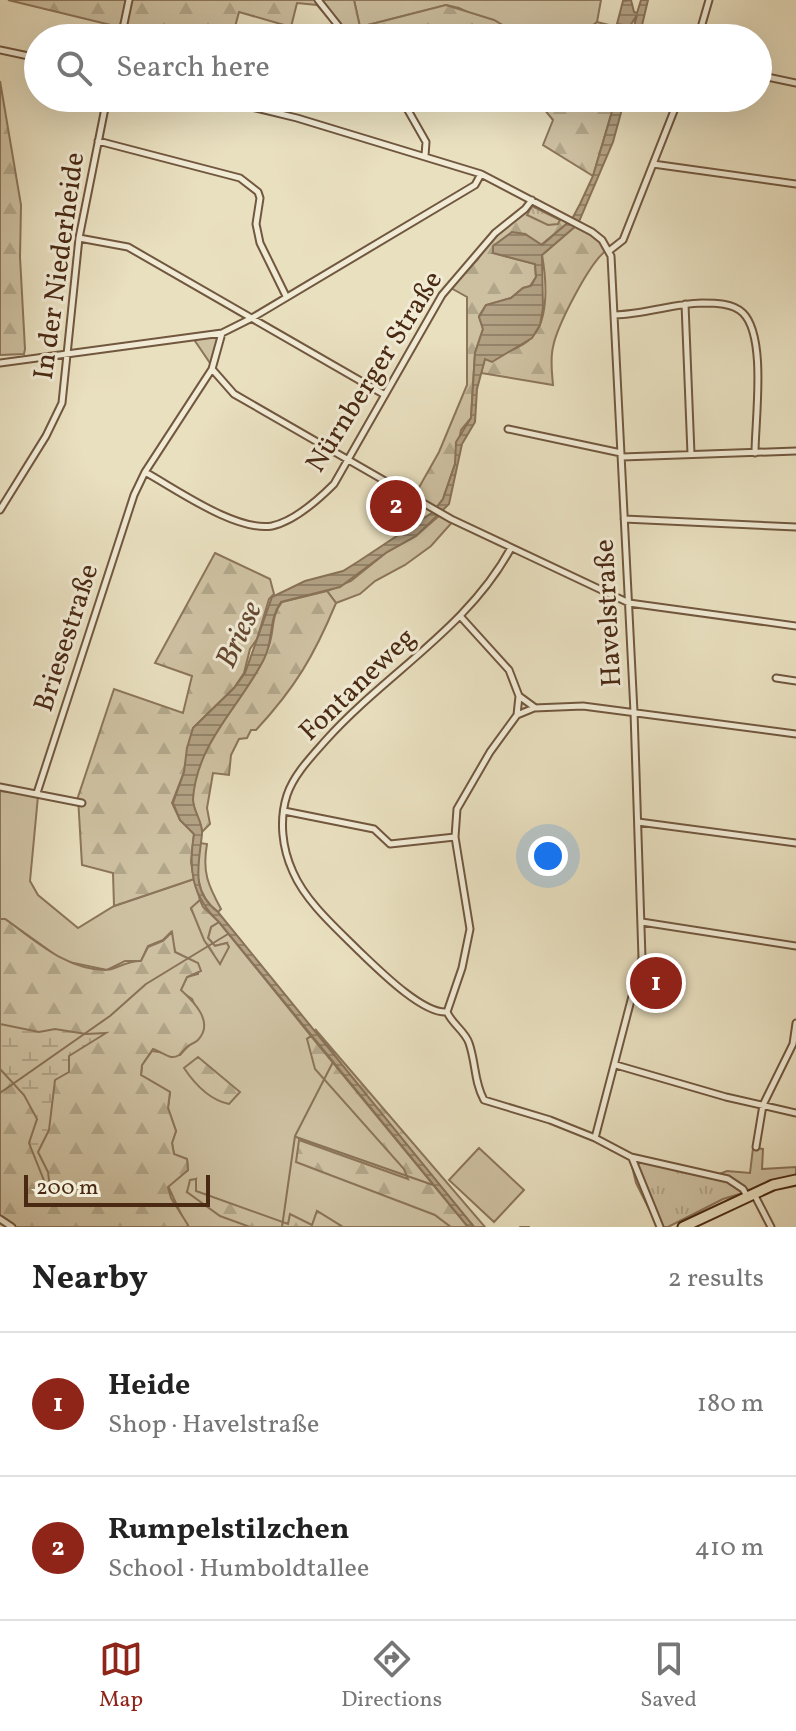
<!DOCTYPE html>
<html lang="en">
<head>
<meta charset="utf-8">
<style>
  :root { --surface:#fff; --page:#f6f6f6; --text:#222; --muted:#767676; --line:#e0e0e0; --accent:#8f2418 }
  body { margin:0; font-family:Vollkorn,serif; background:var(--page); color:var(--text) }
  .scale { position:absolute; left:24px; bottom:20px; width:186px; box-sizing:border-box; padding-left:8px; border:4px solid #492912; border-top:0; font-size:22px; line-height:28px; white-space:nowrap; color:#492912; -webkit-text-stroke:6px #f1ebd6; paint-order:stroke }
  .you { position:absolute; left:548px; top:856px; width:28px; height:28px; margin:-20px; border:6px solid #fff; border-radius:50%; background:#1a73e8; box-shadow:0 0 0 12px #1a73e833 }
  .badge { display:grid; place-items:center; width:52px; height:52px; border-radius:50%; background:var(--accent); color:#fff; font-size:26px; font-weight:700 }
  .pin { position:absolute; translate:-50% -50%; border:4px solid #fff; box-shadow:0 2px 8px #0006 }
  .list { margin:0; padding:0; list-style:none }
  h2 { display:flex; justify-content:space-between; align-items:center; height:104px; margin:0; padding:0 32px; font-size:34px }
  h2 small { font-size:26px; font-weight:400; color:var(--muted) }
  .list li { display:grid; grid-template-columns:52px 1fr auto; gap:24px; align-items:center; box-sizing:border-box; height:144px; padding:0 32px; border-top:2px solid var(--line) }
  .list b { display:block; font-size:30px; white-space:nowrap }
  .list p { margin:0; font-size:26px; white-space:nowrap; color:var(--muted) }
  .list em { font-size:26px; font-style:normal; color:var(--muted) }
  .icon { flex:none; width:44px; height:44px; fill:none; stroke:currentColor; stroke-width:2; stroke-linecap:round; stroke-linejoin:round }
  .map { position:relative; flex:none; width:796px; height:1227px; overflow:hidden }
  .search { position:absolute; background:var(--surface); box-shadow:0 8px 32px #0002; left:24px; right:24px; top:24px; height:88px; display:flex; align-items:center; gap:20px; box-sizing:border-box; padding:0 28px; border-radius:44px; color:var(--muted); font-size:30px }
  .sheet { height:392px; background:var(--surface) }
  nav { display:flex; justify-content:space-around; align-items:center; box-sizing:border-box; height:112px; border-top:2px solid var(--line); background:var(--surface); font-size:22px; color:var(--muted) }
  nav a { display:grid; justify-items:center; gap:4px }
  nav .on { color:var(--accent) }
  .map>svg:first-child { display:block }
  .grass { fill:#cec1a2; stroke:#8c755a; stroke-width:2 }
  .forest { fill:url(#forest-firs); stroke:#8c755a; stroke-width:2 }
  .wetland { fill:url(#wetland-marsh); stroke:#8c755a; stroke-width:2 }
  .park { fill:url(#park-tufts); stroke:#8c755a; stroke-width:2 }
  .water { fill:url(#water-rules); stroke:#897257; stroke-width:2 }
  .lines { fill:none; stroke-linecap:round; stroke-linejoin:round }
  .stream { stroke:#897257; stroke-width:2 }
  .street-casing { stroke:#71573e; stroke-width:9 }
  .primary-casing { stroke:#492912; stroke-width:13 }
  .street { stroke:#f1ebd6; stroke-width:5 }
  .primary { stroke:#e9e0c0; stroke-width:9 }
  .labels { text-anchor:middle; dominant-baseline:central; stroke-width:6; stroke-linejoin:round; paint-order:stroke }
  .street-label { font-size:28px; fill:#492912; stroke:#f1ebd6 }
  .water-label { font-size:30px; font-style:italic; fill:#64472f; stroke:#f1ebd6 }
</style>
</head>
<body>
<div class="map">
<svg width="796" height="1227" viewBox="0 0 796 1227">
  <defs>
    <pattern id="forest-firs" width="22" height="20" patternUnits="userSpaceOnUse" patternTransform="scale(2)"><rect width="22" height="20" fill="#cec1a2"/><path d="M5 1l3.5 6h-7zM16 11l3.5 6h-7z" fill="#b2a68a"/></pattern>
    <pattern id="wetland-marsh" width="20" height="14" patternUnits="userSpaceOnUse" patternTransform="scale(2)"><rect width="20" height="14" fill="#cec1a2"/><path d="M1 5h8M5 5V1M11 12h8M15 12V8" fill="none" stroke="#b2a68a"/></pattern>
    <pattern id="park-tufts" width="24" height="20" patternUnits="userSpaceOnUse" patternTransform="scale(2)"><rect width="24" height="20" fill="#cec1a2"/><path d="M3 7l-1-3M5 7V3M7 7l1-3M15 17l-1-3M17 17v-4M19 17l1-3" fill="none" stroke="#b2a68a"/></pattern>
    <pattern id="water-rules" width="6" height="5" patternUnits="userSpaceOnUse" patternTransform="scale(2)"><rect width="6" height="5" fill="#b3a285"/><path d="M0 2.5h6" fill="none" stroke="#94846b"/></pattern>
  </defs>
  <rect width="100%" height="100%" fill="#e9e0c0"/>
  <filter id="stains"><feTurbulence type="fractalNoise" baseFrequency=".0025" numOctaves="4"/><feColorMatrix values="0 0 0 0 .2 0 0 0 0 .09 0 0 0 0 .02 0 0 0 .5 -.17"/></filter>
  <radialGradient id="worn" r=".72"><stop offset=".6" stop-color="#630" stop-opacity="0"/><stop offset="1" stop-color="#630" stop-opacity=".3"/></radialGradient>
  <path class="grass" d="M354 0H601L597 22 586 31 585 38H515L514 34 459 8 446 5 360 27Z
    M219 335 212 366 193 338Z
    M440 515 455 519 431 546 405 565 375 581 360 594 336 603 327 591 351 581 387 552 416 536Z
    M0 791 38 796 30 881 38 895 78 928 114 906 194 879 200 900 191 909 220 963 227 943 215 946 208 938 211 927 219 922 311 1036 307 1039 404 1169 409 1180 299 1140 435 1215 451 1227H343L317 1211 312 1226 290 1215 289 1225 195 1191 196 1180 187 1192 252 1227H187L168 1186 188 1170 187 1159 174 1155 172 1143 176 1131 168 1108 170 1092 141 1075 142 1065 152 1051 180 1055C189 1044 198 1040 204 1027L192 999 180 991 187 977 198 974V964L175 952 171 932 163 940 148 946 141 961H125L107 970 64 961 5 919H0Z
    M200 843 207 844C202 872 208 885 221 909L218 912C195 895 195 869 200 843Z
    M479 1148 524 1190 494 1222 449 1180Z
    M753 1148 763 1149 762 1169 796 1167V1178L743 1193 719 1174 727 1171 750 1173Z"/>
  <path class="forest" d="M8 0H354L360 27 446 5 494 20 511 30 515 38H489L473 28 460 38H346L317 5 297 3 291 27 239 12 232 38H212L152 28 119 27Z
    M597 22 633 31 631 38H585L586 31Z
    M0 81 21 205 20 257 25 349 24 354 0 355Z
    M535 98H616L593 176 543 145 553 120Z
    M532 201 570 221 541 245 525 234 493 253 535 264 536 277 530 286 523 288 511 298 486 305 479 316 483 329 475 353 471 418 461 430 455 464 443 499 435 509 413 498 439 452 467 385V297L451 288 477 260 501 229Z
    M577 225 598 236 607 250C590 261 557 326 553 347 550 360 552 373 553 385L481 373 485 358C501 354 521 349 532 337 550 319 546 277 542 255Z
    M215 553 270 579 274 594 269 599 257 639 250 649 244 673 234 688 193 728 184 772 172 803 180 820 194 834 191 862 194 879 114 906 113 873 82 865 78 797 114 689 183 713 192 676 155 663Z
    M327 591 336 603C314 656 295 688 256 730H251L247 738 239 739 231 755 229 775 213 773 207 808 210 824 202 832C201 821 194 812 193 802 188 744 250 698 268 648 275 632 270 617 282 602Z
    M200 900 203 907 219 922 211 927 208 938 215 946 227 943 229 947 220 964 204 940 191 908Z
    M0 919H5C35 940 66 970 105 970 116 970 124 961 141 961L148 947 163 941 172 932 175 952 198 963 201 971 187 977 181 990C193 1001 215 1022 198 1040 195 1043 190 1044 187 1047 182 1051 180 1058 171 1057 166 1056 159 1051 153 1049L142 1065 141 1075 170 1092 168 1108 176 1131 172 1143 174 1154 187 1159 188 1170 168 1187 171 1198 188 1225 187 1227H15L0 1217Z
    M315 1029 485 1227H474L350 1076Z
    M311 1036 468 1227H451L435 1215 296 1162 299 1140 408 1179 404 1169 315 1069 307 1039Z
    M198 1057 240 1092 229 1104C210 1100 194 1083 184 1068Z
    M196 1179V1191L288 1224 290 1214 312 1225 317 1211 343 1227H250L220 1216 187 1192 190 1180Z"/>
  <path class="wetland" d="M0 1024 39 1032 55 1029 86 1034 106 1033 69 1056V1072L55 1080 49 1130 38 1152 48 1172 50 1188 45 1183 29 1143 37 1119 24 1095 0 1069Z"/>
  <path class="park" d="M532 206 560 220 558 224 548 225 527 215Z
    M630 1158 719 1174 743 1193 723 1199 668 1227H658L636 1183Z"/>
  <path class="water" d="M631 0 634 12 637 13 641 0H648L639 38H631L637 15 630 26 617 24 623 1Z
    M616 98H625L613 142 578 224 542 255 543 308 540 325 532 338 492 362 485 359 477 389 475 422 462 444 449 504 416 536 387 552 340 587 281 602C268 620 274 640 264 659 240 707 197 742 193 799 193 812 203 821 202 834 199 864 190 891 218 912L474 1227H468L219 922C192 897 188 869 194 834L180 820 173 803 184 772 187 748 193 728 234 688 245 673 272 597 305 581 343 571 359 561 433 512 443 499 455 464 456 442 471 418 475 353 483 329 479 317 486 305 511 298 523 288 531 286 536 277 535 264 493 253V246L512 232 525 234 542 245 572 219 580 204 593 176Z"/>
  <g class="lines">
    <path class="stream" d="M0 1093 110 1016 146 984 228 934
      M296 1137 433 1185
      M282 1227 295 1136 333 1062
      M520 1227H529"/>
    <g class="street-casing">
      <path id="street" d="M318 0 348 38
        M121 38 129 0
        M698 38 709 0
        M0 50 38 58
        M758 75 796 83
        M215 98 297 118 481 174 592 232 602 240 611 256 634 712 642 958 595 1138
        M401 98 426 142 425 156
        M98 141 240 178 258 192 260 198 256 224 260 243 286 296
        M653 164 796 184
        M79 238 128 247 385 395
        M609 251 623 240 679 98
        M685 304 691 454
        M615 315C645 314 672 304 702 303 715 303 733 303 743 313 767 337 755 420 755 453
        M222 333 212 369 234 394 451 519 629 603 796 626
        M0 363 222 333 252 318 475 185 481 174
        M508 429 621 453
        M622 457 796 451
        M145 472C176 489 236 532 272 526 295 521 318 500 334 484L442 295 495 233 525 209 532 200
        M0 510 46 436 62 403 79 238 107 98
        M624 519 796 527
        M511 548C468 628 385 674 326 740 312 756 294 774 287 795 279 820 282 848 293 872 306 902 336 928 359 951 377 968 422 1014 447 1012 452 1024 465 1031 469 1043 476 1063 474 1082 484 1100L550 1120 595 1138 631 1157 728 1179 743 1189 747 1196
        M460 616 509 670 519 696 534 707
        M776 678 796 681
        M517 715 534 708 583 706 796 734
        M0 787 82 803
        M37 793 134 495 145 472 212 369
        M284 811 374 829 390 844 455 837
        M638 822 796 843
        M642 922 796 946
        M447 1012 462 968 470 929 455 837 457 809 490 752 517 715 519 696
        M616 1065 726 1097 796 1113
        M756 1147 763 1105 793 1044 796 1023
        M632 1158 660 1227
        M754 1194 771 1227
        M0 1219 12 1227"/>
    </g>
    <g class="primary-casing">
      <path id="primary" d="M683 1227 773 1185 796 1180"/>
    </g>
    <use href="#street" class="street"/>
    <use href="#primary" class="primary"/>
  </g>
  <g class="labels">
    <g class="street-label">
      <text transform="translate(60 266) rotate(-82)">In der Niederheide</text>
      <text transform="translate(375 372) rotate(-58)">Nürnberger Straße</text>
      <text transform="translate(609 613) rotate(-93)">Havelstraße</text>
      <text transform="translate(67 638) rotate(-72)">Briesestraße</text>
      <text transform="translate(358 685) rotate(-44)">Fontaneweg</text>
    </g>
    <g class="water-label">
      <text transform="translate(240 635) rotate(-65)">Briese</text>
    </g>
  </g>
  <rect width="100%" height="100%" filter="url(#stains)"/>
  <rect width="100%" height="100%" fill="url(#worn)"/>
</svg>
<div class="scale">200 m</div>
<div class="you"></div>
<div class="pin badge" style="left:656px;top:983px">1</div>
<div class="pin badge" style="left:396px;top:506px">2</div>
<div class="search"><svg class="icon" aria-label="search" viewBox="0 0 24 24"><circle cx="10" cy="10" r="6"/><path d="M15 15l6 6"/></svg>Search here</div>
</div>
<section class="sheet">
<h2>Nearby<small>2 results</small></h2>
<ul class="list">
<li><span class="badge">1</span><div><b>Heide</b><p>Shop · Havelstraße</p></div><em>180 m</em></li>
<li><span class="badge">2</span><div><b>Rumpelstilzchen</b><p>School · Humboldtallee</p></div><em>410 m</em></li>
</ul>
</section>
<nav>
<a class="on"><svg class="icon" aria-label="map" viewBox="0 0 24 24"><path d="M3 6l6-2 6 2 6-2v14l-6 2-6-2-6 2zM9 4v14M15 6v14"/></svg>Map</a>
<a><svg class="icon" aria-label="directions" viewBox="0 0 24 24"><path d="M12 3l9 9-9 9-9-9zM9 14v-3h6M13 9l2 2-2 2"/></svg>Directions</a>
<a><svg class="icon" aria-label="saved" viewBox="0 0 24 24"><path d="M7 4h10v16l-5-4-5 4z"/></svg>Saved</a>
</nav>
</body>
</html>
